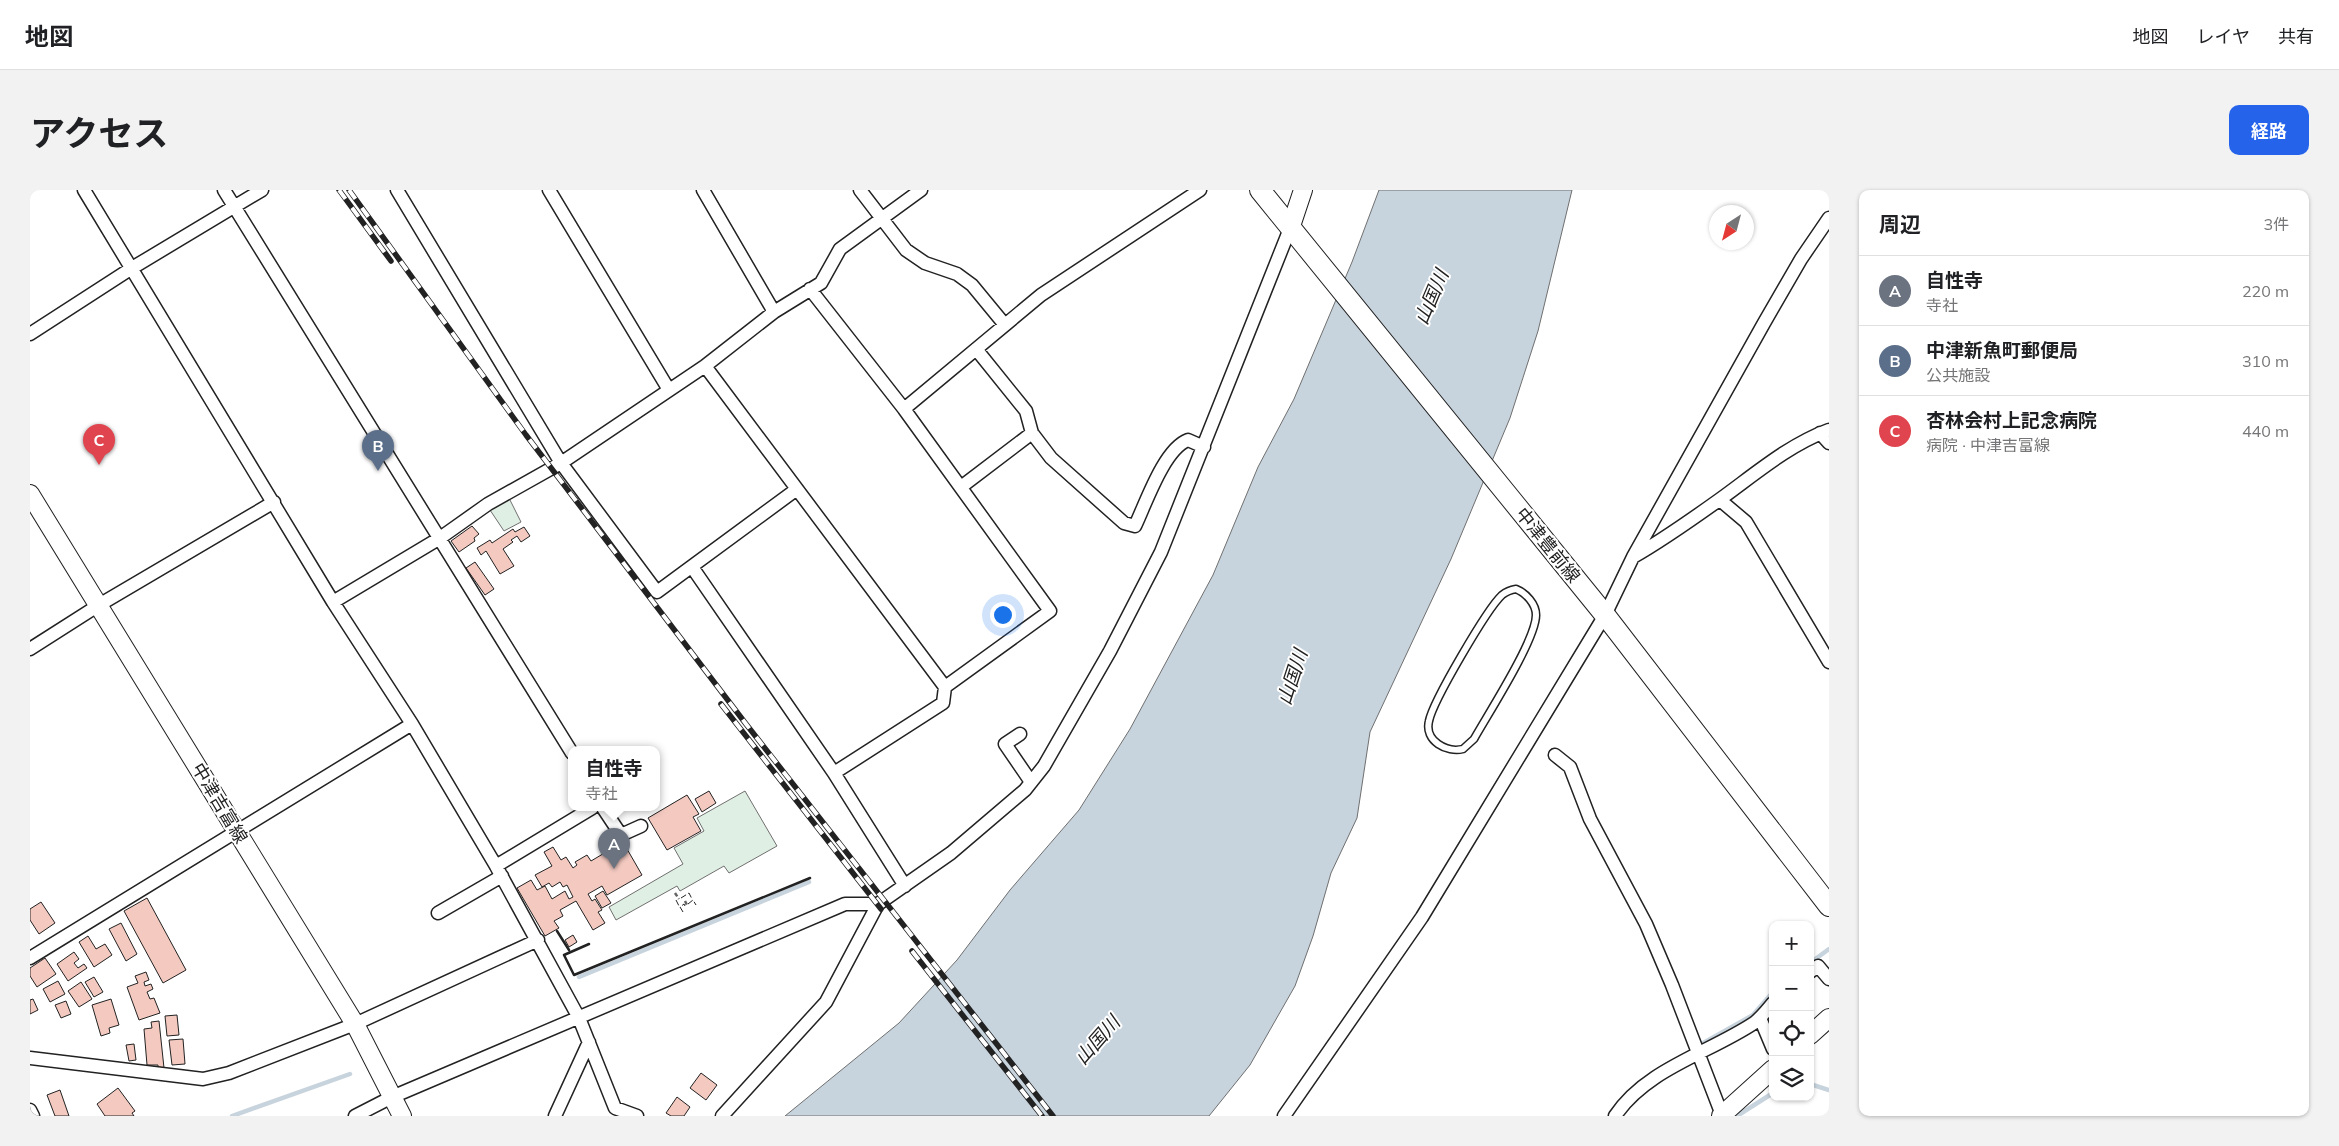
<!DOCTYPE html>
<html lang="ja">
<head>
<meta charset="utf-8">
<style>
  :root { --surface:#fff; --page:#f2f2f2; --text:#202124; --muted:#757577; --line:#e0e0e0; --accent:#2563eb }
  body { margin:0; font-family:Mulish,"Noto Sans JP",sans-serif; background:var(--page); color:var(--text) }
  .controls { position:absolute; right:15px; bottom:15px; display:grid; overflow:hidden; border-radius:10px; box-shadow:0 1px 4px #0004 }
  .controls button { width:45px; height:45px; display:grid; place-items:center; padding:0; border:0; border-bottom:1px solid var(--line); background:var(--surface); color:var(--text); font:25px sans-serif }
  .compass { position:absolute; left:1679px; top:15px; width:45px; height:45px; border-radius:50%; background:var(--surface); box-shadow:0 1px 4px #0004; rotate:216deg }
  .you { position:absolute; left:972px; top:424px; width:18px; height:18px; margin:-12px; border:4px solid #fff; border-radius:50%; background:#1a73e8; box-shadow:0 0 0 8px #1a73e833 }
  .badge { display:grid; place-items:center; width:32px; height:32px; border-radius:50%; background:var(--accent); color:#fff; font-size:16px; font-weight:700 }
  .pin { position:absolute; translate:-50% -41px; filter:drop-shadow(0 1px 2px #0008) }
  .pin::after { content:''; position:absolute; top:26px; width:18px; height:15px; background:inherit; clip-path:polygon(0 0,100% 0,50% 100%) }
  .popup { position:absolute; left:538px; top:556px; width:92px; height:65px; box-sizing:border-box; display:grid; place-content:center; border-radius:10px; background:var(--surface); filter:drop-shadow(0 1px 4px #0005); font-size:16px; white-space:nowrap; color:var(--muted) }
  .popup b { font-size:19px; color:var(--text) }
  .popup::after { content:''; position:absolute; left:50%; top:100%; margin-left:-10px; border:10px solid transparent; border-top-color:var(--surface) }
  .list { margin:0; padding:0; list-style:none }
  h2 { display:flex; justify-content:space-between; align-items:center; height:65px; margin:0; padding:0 20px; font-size:21px }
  h2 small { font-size:16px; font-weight:400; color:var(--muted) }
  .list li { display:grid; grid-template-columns:32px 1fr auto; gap:15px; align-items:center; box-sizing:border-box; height:70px; padding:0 20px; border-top:1px solid var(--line) }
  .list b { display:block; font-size:19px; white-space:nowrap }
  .list p { margin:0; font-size:16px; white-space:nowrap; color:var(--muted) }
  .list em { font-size:16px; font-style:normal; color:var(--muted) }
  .icon { flex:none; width:28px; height:28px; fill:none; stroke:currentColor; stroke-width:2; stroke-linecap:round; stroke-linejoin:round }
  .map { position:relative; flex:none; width:1799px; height:926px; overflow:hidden; border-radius:10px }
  header { display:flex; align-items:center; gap:30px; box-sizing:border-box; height:70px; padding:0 25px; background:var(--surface); border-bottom:1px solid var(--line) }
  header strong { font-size:24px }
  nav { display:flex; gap:28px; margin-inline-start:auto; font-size:18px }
  .intro { display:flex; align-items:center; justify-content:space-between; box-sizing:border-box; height:120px; padding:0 30px }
  h1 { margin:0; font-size:35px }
  .button { padding:12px 22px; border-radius:10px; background:var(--accent); color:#fff; font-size:18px; font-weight:700 }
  main { display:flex; gap:30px; padding:0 30px }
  aside { flex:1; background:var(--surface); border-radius:10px; box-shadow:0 1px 4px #0004 }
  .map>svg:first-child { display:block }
  .green { fill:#e0efe3; stroke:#6f6f6f }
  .water { fill:#c7d3dd; stroke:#6f6f6f }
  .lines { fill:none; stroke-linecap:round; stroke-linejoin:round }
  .stream { stroke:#c7d3dd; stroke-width:4.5 }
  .building { fill:#f3c9c0; stroke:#222 }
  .lane-casing { stroke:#222; stroke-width:9 }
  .street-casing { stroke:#222; stroke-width:15 }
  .secondary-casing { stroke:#222; stroke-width:20 }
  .primary-casing { stroke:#222; stroke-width:22 }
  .path { stroke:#646464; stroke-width:2.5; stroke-dasharray:4 2.5; stroke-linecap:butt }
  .lane { stroke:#fff; stroke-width:6 }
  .street { stroke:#fff; stroke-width:12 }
  .secondary { stroke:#fff; stroke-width:18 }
  .primary { stroke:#fff; stroke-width:20 }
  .rail-casing { stroke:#222; stroke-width:5.5 }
  .rail { stroke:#fff; stroke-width:4; stroke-dasharray:11; stroke-linecap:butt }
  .fence { stroke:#222; stroke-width:1; stroke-dasharray:6 2.5; stroke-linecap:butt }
  .wall { stroke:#222; stroke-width:2.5 }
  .labels { text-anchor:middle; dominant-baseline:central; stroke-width:4; stroke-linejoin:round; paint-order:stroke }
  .street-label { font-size:18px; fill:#222; stroke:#fff }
  .water-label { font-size:19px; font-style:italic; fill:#222; stroke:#fff }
</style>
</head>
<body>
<header>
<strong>地図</strong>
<nav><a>地図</a><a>レイヤ</a><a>共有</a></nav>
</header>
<div class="intro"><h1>アクセス</h1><a class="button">経路</a></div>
<main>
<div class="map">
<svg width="1799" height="926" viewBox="0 0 1799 926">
  <rect width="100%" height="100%" fill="#fff"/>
  <path class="green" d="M479 308 491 332 474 341 460 320Z
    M715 601 747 656 699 683 694 676 650 701 647 696 586 730 579 717 653 674 644 658 674 641 667 628Z"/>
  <path class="water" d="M1349 0H1542L1508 141 1480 228 1421 369 1340 542 1327 628 1301 683 1283 746 1265 796 1220 875 1179 926H755L869 833 927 770 980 700 1049 620 1100 539 1183 385 1228 277 1264 209 1322 72Z"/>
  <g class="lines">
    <path class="stream" d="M1780 773 1799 759
      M549 787 779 692
      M1668 856 1723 825 1743 802
      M1780 894 1799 900
      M202 926 320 884
      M1707 926 1743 903"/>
  </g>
  <path class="building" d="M442 336 449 344 444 348 445 351 429 362 421 351Z
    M494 337 500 346 491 352 487 346 481 350 483 352 473 359 484 376 470 384 456 361 451 365 447 358 460 350 462 353 483 339 485 342Z
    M445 372 464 399 455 405 436 378Z
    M679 601 686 613 672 622 665 609Z
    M657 605 669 624 663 627 671 641 637 660 618 628Z
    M593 652 612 685 577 705 572 696 558 704 562 711 565 709 572 720 568 722 575 733 563 740 546 711 530 720 533 726 524 731 529 738 515 746 487 698 501 690 507 700 515 696 522 709 535 701 539 709 543 707 537 695 533 697 530 692 522 697 519 693 512 697 505 685 522 676 514 662 523 657 531 670 536 667 543 678 547 675 545 672 557 665 561 671Z
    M573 701 581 713 572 718 565 706Z
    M117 708 156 780 133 793 94 721Z
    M11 712 25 733 9 744 0 730V719Z
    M91 733 107 764 96 771 79 739Z
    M543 745 547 752 539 757 535 750Z
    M58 746 66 759 75 754 82 765 64 777 49 752Z
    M44 762 49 769 44 773 48 778 54 774 57 778 38 791 27 774Z
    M15 768 26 784 7 797 0 786V778Z
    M116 782 119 790 114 792 115 796 121 794 123 799 117 802 120 809 124 808 130 823 109 830 97 797 108 793 105 786Z
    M64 787 73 802 64 807 55 792Z
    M28 791 35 804 20 812 13 799Z
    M51 792 62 809 49 817 38 801Z
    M3 809 8 820 0 824V810Z
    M81 809 89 835 79 838 80 843 71 846 62 815Z
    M36 811 41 824 31 828 25 815Z
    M147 825 149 845 137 846 135 826Z
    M129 831 134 878H128V875H117L114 839 122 838 121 832Z
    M153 849 155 874 142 875 139 850Z
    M104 854 106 870 99 871 96 855Z
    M671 883 687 895 676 910 660 898Z
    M88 898 105 921 102 923 104 926H75L67 914Z
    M30 900 39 926H25L17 905Z
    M647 907 660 917 654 926H641L636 923Z"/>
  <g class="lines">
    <g class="lane-casing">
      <path id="lane" d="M1486 399C1496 403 1506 414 1506 425 1506 450 1458 524 1444 549L1433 559C1417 563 1394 551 1399 531 1403 511 1457 419 1472 405 1477 401 1480 400 1486 399Z"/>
    </g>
    <g class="street-casing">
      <path id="street" d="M54 0 303 412 382 534 466 676 549 828 585 918 607 926
        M194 0 542 563
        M367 0 531 273 627 402 767 299
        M519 0 639 200
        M673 0 744 122
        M830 0 876 60 895 73 927 84 942 95 975 135
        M780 99 874 219 1020 421 915 497
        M0 144 102 78 232 0
        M946 159 996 221 1002 243 1021 268 1094 333 1105 336C1116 313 1134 259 1158 250L1174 257
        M675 176 915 497 913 513 804 583
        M874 219 1011 105 1170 0
        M1790 243 1799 253
        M931 297 1002 243
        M1690 310 1716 332 1799 472
        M1603 367C1633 350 1661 330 1689 310 1724 285 1758 255 1799 240
        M662 377 804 583 875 696
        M303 412 410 348 458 314 531 273 675 176 744 122 791 93 810 59 891 0
        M0 459 69 415 244 312
        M990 544 975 554 1001 592
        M1525 565 1540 577 1560 629 1616 734 1642 795 1692 925
        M573 618 591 645 611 636
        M466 676 562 618
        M408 723 472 686
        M0 768 382 534
        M1780 782 1788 776 1799 789
        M1730 828 1743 859
        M0 868 173 889 199 883 325 834 508 750
        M0 920 3 926
        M325 926 362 907 815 714H848
        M525 926 559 852
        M692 926 796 812 848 714 921 663 995 600 1014 576 1080 461 1131 362 1261 36
        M1254 926 1392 727 1575 425 1603 367 1734 133 1771 69 1799 28
        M1585 926C1616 879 1679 863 1724 833 1731 828 1737 820 1743 813"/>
    </g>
    <g class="secondary-casing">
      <path id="secondary" d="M1261 36 1273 0
        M0 304 325 834 372 926
        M1780 845 1799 828
        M1691 926 1743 879"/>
    </g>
    <g class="primary-casing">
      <path id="primary" d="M1230 0 1575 425 1799 716"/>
    </g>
    <path class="path" d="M645 703 649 709
      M655 711 657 715"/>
    <use href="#lane" class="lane"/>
    <use href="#street" class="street"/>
    <use href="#secondary" class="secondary"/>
    <use href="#primary" class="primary"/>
    <g class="rail-casing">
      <path id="rail" d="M309 0 361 71
        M319 0 496 245 716 534 1023 926
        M691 514 851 719
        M882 761 1012 926"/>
    </g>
    <use href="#rail" class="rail"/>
    <path class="fence" d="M651 708 659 703 662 709
      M646 710 649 716
      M658 714 663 710 666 715
      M653 722 650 717 654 714 655 716"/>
    <path class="wall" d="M527 741 539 760
      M559 754 534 765 544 785 780 688"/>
  </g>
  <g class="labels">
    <g class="street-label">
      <text transform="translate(1518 355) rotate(51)">中津豊前線</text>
      <text transform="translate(190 613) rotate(59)">中津吉富線</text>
    </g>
    <g class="water-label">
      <text transform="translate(1401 107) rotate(-67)">山国川</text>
      <text transform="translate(1262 487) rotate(-72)">山国川</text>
      <text transform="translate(1067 850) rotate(-49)">山国川</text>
    </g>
  </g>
</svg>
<div class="controls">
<button>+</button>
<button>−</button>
<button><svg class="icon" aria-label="locate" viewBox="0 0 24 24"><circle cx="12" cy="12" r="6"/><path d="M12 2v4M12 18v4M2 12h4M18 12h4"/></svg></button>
<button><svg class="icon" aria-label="layers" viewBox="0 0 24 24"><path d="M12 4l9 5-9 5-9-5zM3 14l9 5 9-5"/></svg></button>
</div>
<svg class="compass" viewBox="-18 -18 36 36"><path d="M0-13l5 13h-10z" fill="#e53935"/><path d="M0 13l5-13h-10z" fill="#757577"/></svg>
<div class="you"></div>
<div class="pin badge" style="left:584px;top:679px;background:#6b7280">A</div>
<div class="popup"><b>自性寺</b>寺社</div>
<div class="pin badge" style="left:348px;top:281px;background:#5c6f8a">B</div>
<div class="pin badge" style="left:69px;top:275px;background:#e0444e">C</div>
</div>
<aside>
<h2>周辺<small>3件</small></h2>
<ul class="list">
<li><span class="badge" style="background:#6b7280">A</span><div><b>自性寺</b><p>寺社</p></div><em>220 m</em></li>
<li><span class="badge" style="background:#5c6f8a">B</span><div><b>中津新魚町郵便局</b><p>公共施設</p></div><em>310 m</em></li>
<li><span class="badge" style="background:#e0444e">C</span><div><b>杏林会村上記念病院</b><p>病院 · 中津吉富線</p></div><em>440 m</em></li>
</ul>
</aside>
</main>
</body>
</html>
